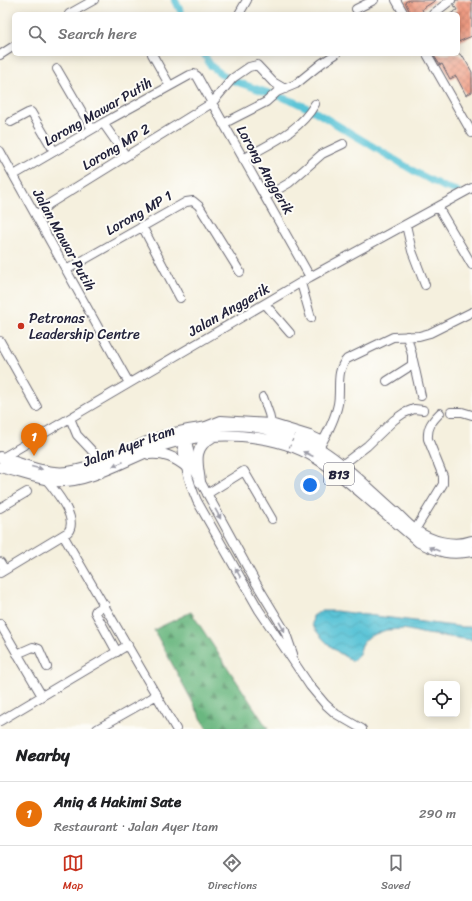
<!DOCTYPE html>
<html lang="en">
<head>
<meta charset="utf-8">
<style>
  :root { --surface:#fff; --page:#f6f6f6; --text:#202124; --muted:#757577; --line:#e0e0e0; --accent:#c8321e }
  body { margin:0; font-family:Sriracha,sans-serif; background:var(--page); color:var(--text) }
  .controls { position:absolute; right:12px; bottom:12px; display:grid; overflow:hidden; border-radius:6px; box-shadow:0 2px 10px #0003 }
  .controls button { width:36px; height:36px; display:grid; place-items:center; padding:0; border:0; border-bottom:1px solid var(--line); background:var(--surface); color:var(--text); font:20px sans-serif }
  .you { position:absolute; left:310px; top:485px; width:14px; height:14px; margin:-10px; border:3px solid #fff; border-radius:50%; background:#1a73e8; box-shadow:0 0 0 6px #1a73e833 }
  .badge { display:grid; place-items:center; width:26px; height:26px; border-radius:50%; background:var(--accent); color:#fff; font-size:13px; font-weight:700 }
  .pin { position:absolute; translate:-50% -33px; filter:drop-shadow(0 1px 2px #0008) }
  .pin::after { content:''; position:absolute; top:21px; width:14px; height:12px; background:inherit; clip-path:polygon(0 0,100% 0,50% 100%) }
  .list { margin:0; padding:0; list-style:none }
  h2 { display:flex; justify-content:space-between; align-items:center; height:52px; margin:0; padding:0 16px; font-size:17px }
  h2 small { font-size:13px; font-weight:400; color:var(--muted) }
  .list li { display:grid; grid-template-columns:26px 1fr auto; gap:12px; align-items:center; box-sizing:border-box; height:64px; padding:0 16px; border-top:1px solid var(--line) }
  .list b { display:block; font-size:15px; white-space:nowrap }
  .list p { margin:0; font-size:13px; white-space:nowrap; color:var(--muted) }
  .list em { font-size:13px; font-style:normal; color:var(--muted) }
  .icon { flex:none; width:22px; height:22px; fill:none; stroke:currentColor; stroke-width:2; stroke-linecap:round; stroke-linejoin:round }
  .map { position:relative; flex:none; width:472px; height:729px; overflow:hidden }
  .search { position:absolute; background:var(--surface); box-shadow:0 2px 10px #0003; left:12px; right:12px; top:12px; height:44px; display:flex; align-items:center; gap:10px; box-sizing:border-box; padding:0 14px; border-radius:6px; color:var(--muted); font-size:15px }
  .sheet { height:116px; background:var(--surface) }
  nav { display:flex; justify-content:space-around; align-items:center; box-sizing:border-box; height:56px; border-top:1px solid var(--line); background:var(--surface); font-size:11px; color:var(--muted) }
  nav a { display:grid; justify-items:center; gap:2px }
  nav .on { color:var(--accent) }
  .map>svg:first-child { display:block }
  .forest { fill:url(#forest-firs); stroke:#466c5e }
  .water { fill:url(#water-waves); stroke:#3e7389 }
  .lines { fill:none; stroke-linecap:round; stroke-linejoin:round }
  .canal { stroke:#5bc4d7; stroke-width:7 }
  .building { fill:url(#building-cross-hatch) }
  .minor-casing { stroke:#6c6a74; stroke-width:10 }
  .major-casing { stroke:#6c6a74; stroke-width:12 }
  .minor { stroke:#fff; stroke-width:8 }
  .major { stroke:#fff; stroke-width:10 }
  .path-bridge { stroke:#6c6a74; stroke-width:1; stroke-dasharray:3 3; stroke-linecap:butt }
  .oneway { fill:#9c9ca7 }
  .poi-dot { fill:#c8321e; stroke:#fdfcf7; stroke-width:1.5 }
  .labels { text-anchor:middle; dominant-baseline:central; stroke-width:4; stroke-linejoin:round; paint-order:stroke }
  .shield { fill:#fdfcf7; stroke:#646373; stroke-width:1 }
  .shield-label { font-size:13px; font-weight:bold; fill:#22223b }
  .street-label { font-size:14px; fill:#22223b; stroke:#fdfcf7 }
  .poi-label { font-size:14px; fill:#22223b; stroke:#fdfcf7; text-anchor:start }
</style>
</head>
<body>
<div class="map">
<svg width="472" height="729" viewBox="0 0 472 729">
  <defs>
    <pattern id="forest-firs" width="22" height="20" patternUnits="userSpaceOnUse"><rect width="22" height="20" fill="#6bb780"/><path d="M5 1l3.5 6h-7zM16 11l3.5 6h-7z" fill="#58946a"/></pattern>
    <pattern id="water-waves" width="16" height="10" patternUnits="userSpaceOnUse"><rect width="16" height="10" fill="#5bc4d7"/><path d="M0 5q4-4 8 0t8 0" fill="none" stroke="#4fa8b9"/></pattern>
    <pattern id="building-cross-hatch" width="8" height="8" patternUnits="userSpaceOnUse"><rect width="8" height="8" fill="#ef997f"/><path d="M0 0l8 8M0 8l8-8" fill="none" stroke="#c17c69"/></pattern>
  </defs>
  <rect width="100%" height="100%" fill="#fdfcf7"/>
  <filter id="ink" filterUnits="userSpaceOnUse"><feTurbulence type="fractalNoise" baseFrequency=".025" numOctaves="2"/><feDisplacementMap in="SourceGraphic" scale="8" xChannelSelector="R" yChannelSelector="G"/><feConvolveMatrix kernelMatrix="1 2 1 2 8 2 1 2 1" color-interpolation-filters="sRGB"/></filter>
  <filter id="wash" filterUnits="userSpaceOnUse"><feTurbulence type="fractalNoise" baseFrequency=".012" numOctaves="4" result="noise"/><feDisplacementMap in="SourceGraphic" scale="16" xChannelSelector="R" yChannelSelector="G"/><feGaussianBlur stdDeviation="0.9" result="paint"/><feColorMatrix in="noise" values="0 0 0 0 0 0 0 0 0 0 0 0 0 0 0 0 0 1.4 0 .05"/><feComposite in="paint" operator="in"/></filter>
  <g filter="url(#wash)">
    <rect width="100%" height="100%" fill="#f5f0de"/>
    <path class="forest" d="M191 612 268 729H207L154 630Z"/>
    <path class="water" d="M321 611H336L462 627H472V640L426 634 404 629 386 630 370 636 363 642 359 654 353 661C335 652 323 641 312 625L313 616Z"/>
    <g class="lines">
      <path class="canal" d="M175 0 182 14
        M204 54 211 66 228 79 295 102 314 111 417 173 444 187 457 191"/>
    </g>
    <g id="blocks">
      <path class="building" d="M409 0H436L422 9 424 14H411L405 2Z
        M456 0H472V36L458 42V14H450L457 10 454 5Z
        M433 54H460L462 57 463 56 472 72V92L466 95 456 76 450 79 442 64 440 65Z"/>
    </g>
  </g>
  <g filter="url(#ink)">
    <use href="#blocks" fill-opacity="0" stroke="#6c6a74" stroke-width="1"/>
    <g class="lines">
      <g class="minor-casing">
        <path id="minor" d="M396 0 404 14
          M356 9 374 0
          M69 14 94 0
          M239 14 247 0
          M433 14 451 0
          M152 54 170 86
          M427 54 472 133
          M0 55 14 46
          M57 69 92 129
          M11 122 28 113 31 112 54 151
          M103 123 126 156
          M223 124 266 102 277 92 296 84 322 63 336 54
          M0 151 129 383
          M243 159C271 143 299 132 315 104
          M14 175 103 123 190 75 194 74 197 76 212 103 310 277
          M265 197 289 183 322 154 343 144
          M438 207 472 265
          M36 216 49 204 212 103 233 78 249 67 257 65 273 82 285 89
          M406 225 412 251 425 285
          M142 226 180 298
          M66 270 186 202 193 201 199 206 240 272
          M301 283 311 318
          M265 304 290 333
          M0 341 37 407
          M413 360 421 396
          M387 381 412 365V355L407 336
          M263 397 269 414 271 423
          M451 412H462L472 415
          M70 418 77 435 94 453 99 462
          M206 426 221 420 271 423 310 435 323 441
          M182 435C180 452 190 485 197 501L259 610 310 686 325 704 336 714 362 729
          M184 435 187 440 192 466 256 583 285 631 293 654
          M319 448C326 436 335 419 338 404 341 389 335 371 347 359L393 337 419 336 430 333 472 312
          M2 458 310 277 472 188
          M342 465 367 446 394 420 404 413 414 409 423 410
          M207 494 244 471 272 519
          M0 508 27 492
          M415 530 443 484V476L428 439C427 427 432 421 440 413
          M63 535 176 729
          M0 562 5 570
          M0 573 68 532C79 518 55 491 46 479
          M105 605 96 610 95 612 117 652
          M0 624 42 696
          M17 654 33 647 39 649 47 667
          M0 721 128 645
          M97 729 157 695"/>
      </g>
      <g class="major-casing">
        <path id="major" d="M149 454C165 453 174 457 187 467
          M0 457C21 463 45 475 68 472 95 468 122 453 147 442 179 429 232 420 266 429 284 434 304 439 320 449 347 466 370 490 394 511 401 517 407 525 415 530 430 541 453 548 472 541
          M0 467C18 471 37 479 56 481 89 484 132 456 164 445 212 430 273 432 316 458 334 469 349 482 364 495 382 511 401 526 419 542 439 552 450 555 472 551
          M200 482C198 464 192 448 211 438"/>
      </g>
      <use href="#minor" class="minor"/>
      <use href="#major" class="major"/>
      <path class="path-bridge" d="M287 453 295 434"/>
    </g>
    <defs><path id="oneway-solid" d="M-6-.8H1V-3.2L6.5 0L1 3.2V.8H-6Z"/></defs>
    <g class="oneway">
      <use href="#oneway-solid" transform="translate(308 454) rotate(-155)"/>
      <use href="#oneway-solid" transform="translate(118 464) rotate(158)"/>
      <use href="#oneway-solid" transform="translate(37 468) rotate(14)"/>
      <use href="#oneway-solid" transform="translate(218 514) rotate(61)"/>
      <use href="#oneway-solid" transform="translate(434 549) rotate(-157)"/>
      <use href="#oneway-solid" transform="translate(238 573) rotate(-119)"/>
      <use href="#oneway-solid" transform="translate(282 627) rotate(61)"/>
    </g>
  </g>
  <circle class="poi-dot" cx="21" cy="326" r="4"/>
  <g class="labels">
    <rect class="shield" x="324" y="463" width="30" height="22" rx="3"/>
    <g class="shield-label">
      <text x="339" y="474">B13</text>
    </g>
    <g class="street-label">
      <text transform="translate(98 112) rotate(-30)">Lorong Mawar Putih</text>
      <text transform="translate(116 147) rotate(-31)">Lorong MP 2</text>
      <text transform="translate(265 170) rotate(60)">Lorong Anggerik</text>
      <text transform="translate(139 213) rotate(-30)">Lorong MP 1</text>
      <text transform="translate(64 240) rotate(61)">Jalan Mawar Putih</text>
      <text transform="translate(229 310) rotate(-30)">Jalan Anggerik</text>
      <text transform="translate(129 446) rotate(-20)">Jalan Ayer Itam</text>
    </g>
    <g class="poi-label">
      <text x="29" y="318">Petronas<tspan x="29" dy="16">Leadership Centre</tspan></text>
    </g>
  </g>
</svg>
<div class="controls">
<button><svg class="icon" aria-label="locate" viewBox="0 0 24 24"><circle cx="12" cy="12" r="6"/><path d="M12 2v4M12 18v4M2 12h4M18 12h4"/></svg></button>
</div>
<div class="you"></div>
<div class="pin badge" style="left:34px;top:456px;background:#e8710a">1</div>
<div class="search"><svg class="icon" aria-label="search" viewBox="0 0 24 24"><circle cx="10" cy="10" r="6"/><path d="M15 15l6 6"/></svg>Search here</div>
</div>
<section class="sheet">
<h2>Nearby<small></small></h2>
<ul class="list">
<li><span class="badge" style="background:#e8710a">1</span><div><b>Aniq &amp; Hakimi Sate</b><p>Restaurant · Jalan Ayer Itam</p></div><em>290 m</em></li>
</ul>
</section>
<nav>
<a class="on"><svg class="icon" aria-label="map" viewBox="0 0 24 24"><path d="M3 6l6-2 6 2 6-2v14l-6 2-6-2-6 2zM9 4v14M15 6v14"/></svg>Map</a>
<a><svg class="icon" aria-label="directions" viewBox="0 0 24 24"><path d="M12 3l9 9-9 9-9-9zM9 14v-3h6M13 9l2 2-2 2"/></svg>Directions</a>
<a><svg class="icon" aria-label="saved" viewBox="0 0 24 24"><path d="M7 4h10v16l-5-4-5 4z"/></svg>Saved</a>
</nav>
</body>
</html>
